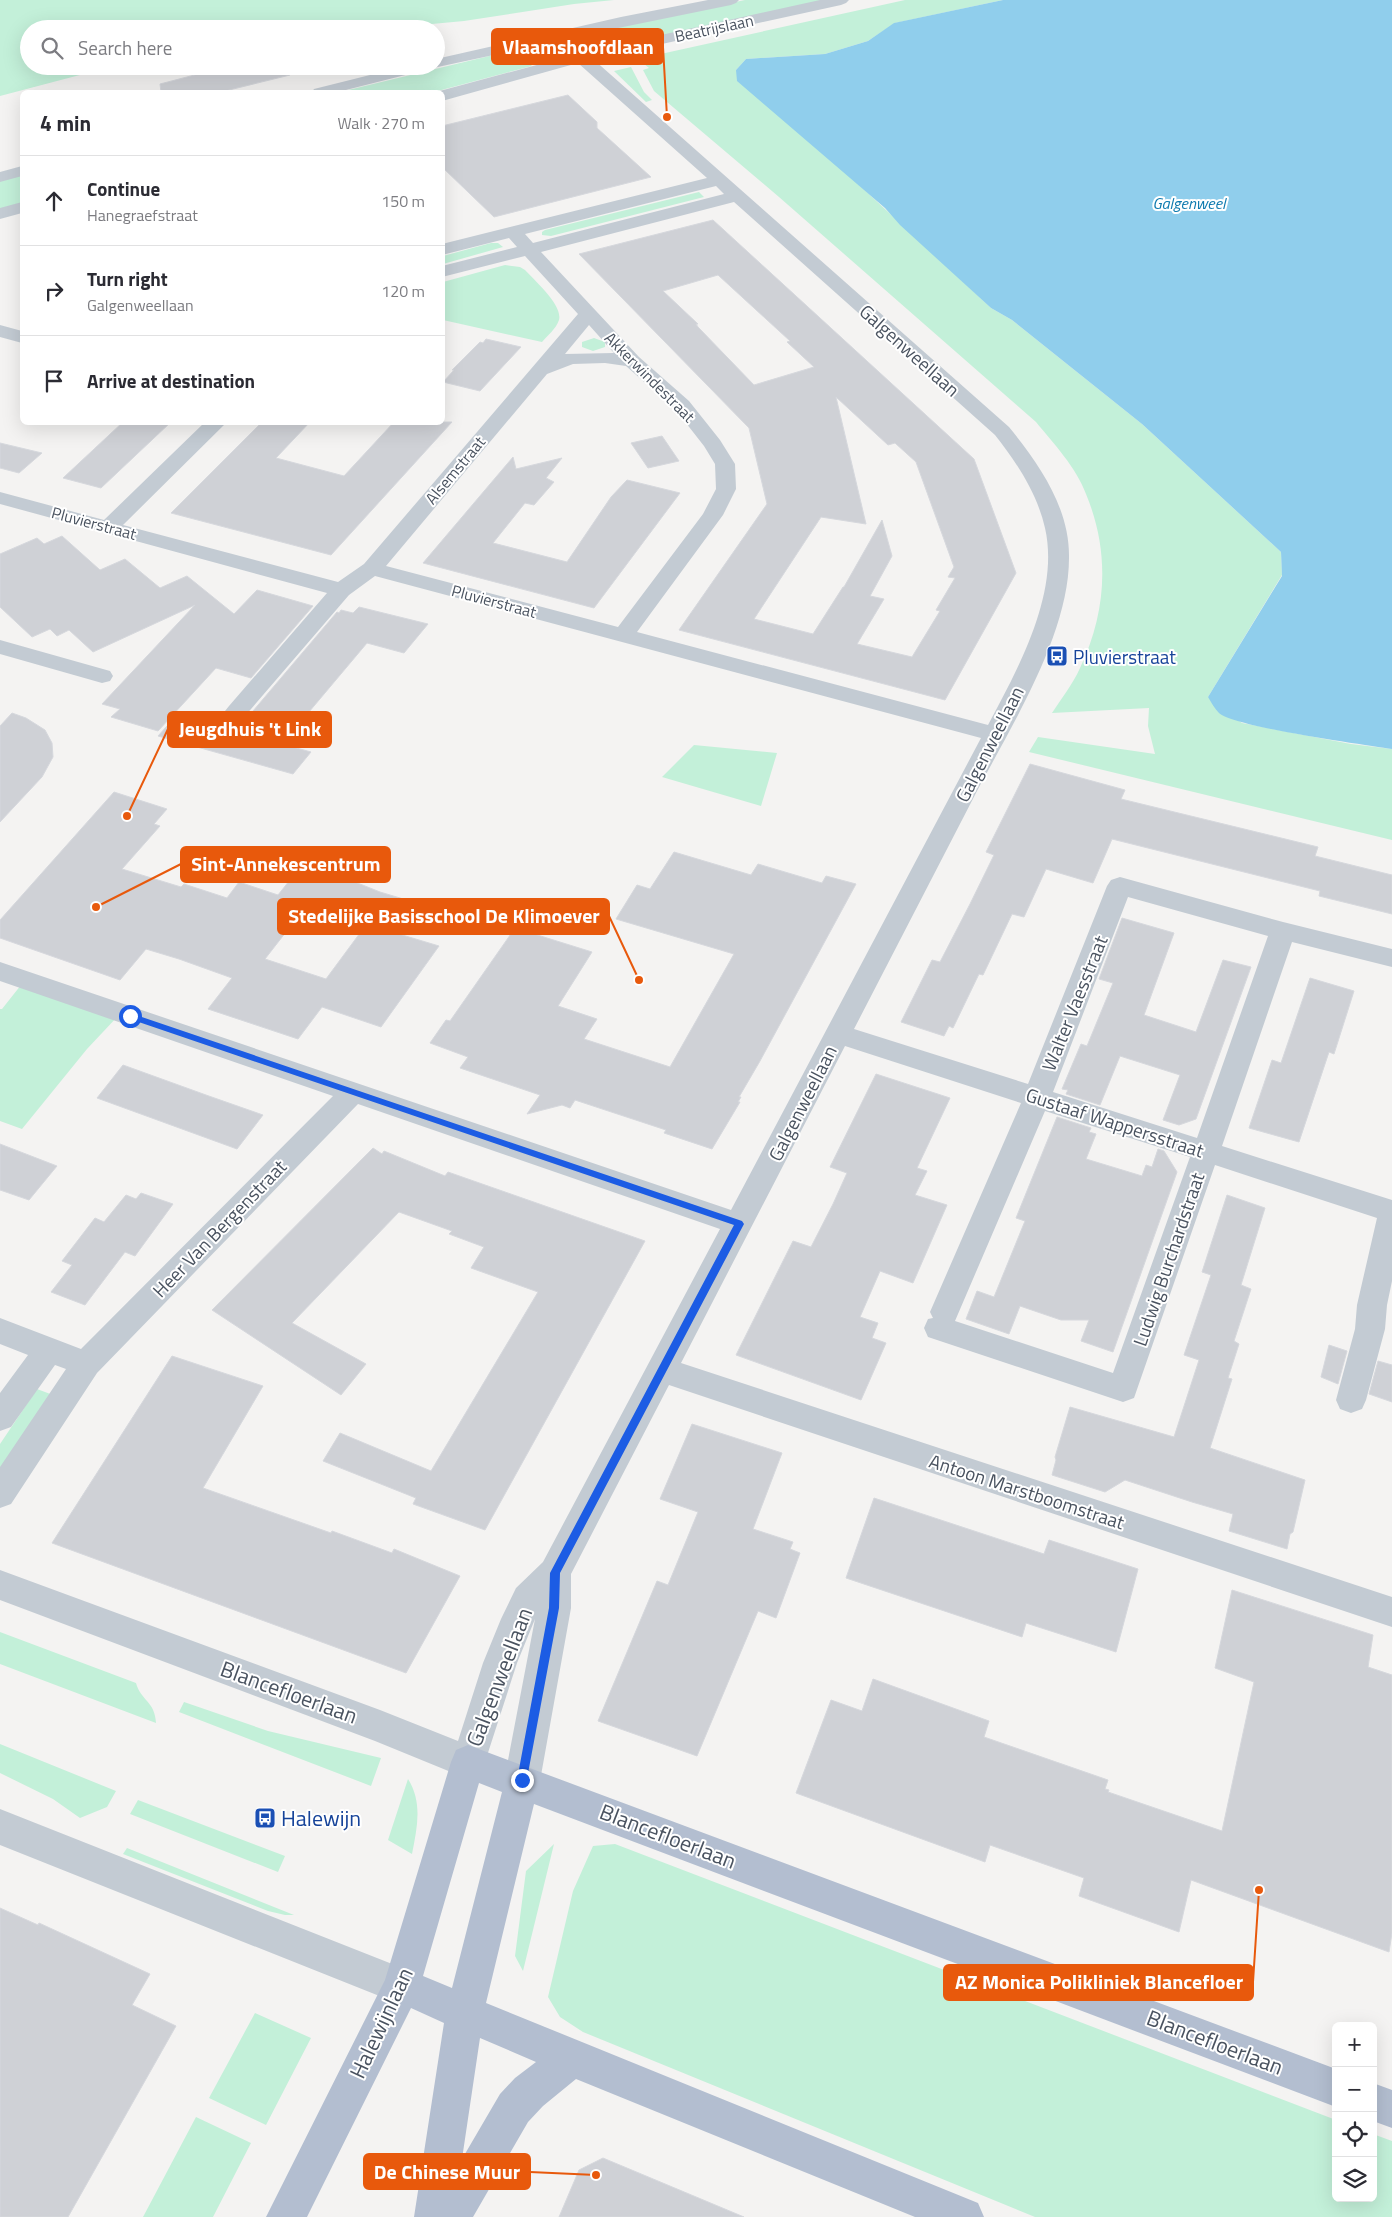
<!DOCTYPE html>
<html lang="en">
<head>
<meta charset="utf-8">
<style>
  :root { --surface:#fff; --page:#f7f7f7; --text:#2b2b33; --muted:#7c7c81; --line:#e1e1e2 }
  body { margin:0; font-family:"Titillium Web",sans-serif; background:var(--page); color:var(--text) }
  .controls { position:absolute; right:15px; bottom:15px; display:grid; overflow:hidden; border-radius:8px; box-shadow:0 5px 20px #0002 }
  .controls button { width:45px; height:45px; display:grid; place-items:center; padding:0; border:0; border-bottom:1px solid var(--line); background:var(--surface); color:var(--text); font:25px sans-serif }
  .stop { position:absolute; width:15px; height:15px; margin:-11px; border:4px solid #1c5ce4; border-radius:50%; background:#fff }
  .stop.end { background:#1c5ce4; border-color:#fff; box-shadow:0 1px 5px #0008 }
  .list { margin:0; padding:0; list-style:none }
  h2 { display:flex; justify-content:space-between; align-items:center; height:65px; margin:0; padding:0 20px; font-size:21px }
  h2 small { font-size:16px; font-weight:400; color:var(--muted) }
  .list li { display:grid; grid-template-columns:32px 1fr auto; gap:15px; align-items:center; box-sizing:border-box; height:90px; padding:0 20px; border-top:1px solid var(--line) }
  .list b { display:block; font-size:19px; white-space:nowrap }
  .list p { margin:0; font-size:16px; white-space:nowrap; color:var(--muted) }
  .list em { font-size:16px; font-style:normal; color:var(--muted) }
  .icon { flex:none; width:28px; height:28px; fill:none; stroke:currentColor; stroke-width:2; stroke-linecap:round; stroke-linejoin:round }
  .map { position:relative; flex:none; width:1392px; height:2217px; overflow:hidden }
  .search { position:absolute; background:var(--surface); box-shadow:0 5px 20px #0002; left:20px; top:20px; width:425px; height:55px; display:flex; align-items:center; gap:12px; box-sizing:border-box; padding:0 18px; border-radius:28px; color:var(--muted); font-size:19px }
  .panel { position:absolute; background:var(--surface); box-shadow:0 5px 20px #0002; left:20px; top:90px; width:425px; height:335px; border-radius:8px }
  .map>svg:first-child { display:block }
  .green { fill:#c3f0d9 }
  .water { fill:#90ceec }
  .building { fill:#cfd1d6; stroke:#d6d8dd; fill-rule:evenodd }
  .lines { fill:none; stroke-linecap:round; stroke-linejoin:round }
  .minor { fill:#c3cbd3; fill-rule:evenodd }
  .major { fill:#b3bed0; fill-rule:evenodd }
  .route { fill:#1c5ce4 }
  .labels { text-anchor:middle; dominant-baseline:central; stroke-width:4; stroke-linejoin:round; paint-order:stroke }
  .far-street-label { font-size:16px; fill:#4a5360; stroke:#fff }
  .far-water-label { font-size:16px; font-style:italic; fill:#0e7aaf; stroke:#fff }
  .street-label { font-size:19px; fill:#4a5360; stroke:#fff }
  .transit-label { font-size:19px; fill:#164399; stroke:#fff; text-anchor:start }
  .near-street-label { font-size:22px; fill:#4a5360; stroke:#fff }
  .near-transit-label { font-size:22px; fill:#164399; stroke:#fff; text-anchor:start }
  .leader { fill:none; stroke:#e8590c; stroke-width:2 }
  .callout-dot { fill:#e8590c; stroke:#fff; stroke-width:2 }
  .callout { fill:#e8590c; stroke:#e8590c; stroke-width:2 }
  .callout-label { font-size:20px; text-anchor:middle; font-weight:bold; fill:#fff }
</style>
</head>
<body>
<div class="map">
<svg width="1392" height="2217" viewBox="0 0 1392 2217">
  <rect width="100%" height="100%" fill="#f4f3f2"/>
  <path class="green" d="M0 0H614L574 4 464 21 378 29H29V66H114L0 96Z
    M745 0H828L623 45 604 29Z
    M905 0H1003L895 23 868 41 825 54 746 59 736 70 991 308 1012 320 1142 424 1281 552 1282 575 1208 697 1242 723 1351 744 1392 749V840L1029 752 1038 737 1155 754 1148 726 1149 708 1052 713C1061 699 1073 684 1080 668 1107 611 1110 552 1086 494 1076 467 1054 444 1036 422L779 197 654 91 643 70 649 68 638 59Z
    M514 50 532 66 434 92H340Z
    M631 67 644 92 652 100 646 102 614 71Z
    M22 174V204L0 210V180Z
    M699 192 704 197 551 236 542 235V232L545 230Z
    M491 243H498L503 247 443 264V256Z
    M505 265 520 267 525 270C535 281 563 305 559 320 556 329 547 336 542 342L443 320V282Z
    M594 338 605 342V347L593 351 582 347V342Z
    M694 745 777 753 761 806 662 777Z
    M21 985 118 1016 87 1049 22 1129 0 1121V1009H2Z
    M37 1389 53 1395 0 1473V1444Z
    M0 1632 136 1683C141 1701 155 1701 156 1723L0 1664Z
    M184 1702 268 1731 381 1758 371 1786 179 1712Z
    M0 1744 116 1791 107 1807 80 1818 53 1799 0 1773Z
    M408 1779C423 1803 417 1828 412 1854L388 1840Z
    M138 1800 285 1856 278 1872 130 1814Z
    M554 1844 523 1971 515 1956 526 1871Z
    M615 1844 1336 2120V2198H1373V2134L1392 2141V2217H1035L583 2032 560 2017 548 1997 573 1891 593 1846Z
    M127 1848 294 1915H285L268 1911 123 1854Z
    M255 2013 311 2038 266 2125 209 2098Z
    M196 2117 251 2143 213 2217H143Z"/>
  <path class="water" d="M1003 0H1392V749C1365 745 1234 727 1219 713 1215 709 1211 702 1208 697L1282 576 1281 552 1142 424 1012 320 991 308 900 225 885 208 737 81 736 70 746 59 825 54 868 41 894 23Z"/>
  <path class="building" d="M229 66H289L290 75 221 92H161L160 84Z
    M568 95 597 122V128L651 177 494 217 442 167V126Z
    M713 220 974 459 1016 573 945 700 679 630 767 504 749 428 579 254ZM718 275 790 341 787 342 814 367 754 385 698 327 696 324H698L663 291ZM836 397 888 445 895 443 916 462 954 567 948 577 955 578 936 610 940 611 912 657 857 644 884 599 870 596 892 556 882 520 844 587H843L813 634 754 619 821 517 866 524Z
    M486 339 521 347 480 391 443 382 454 370H452L480 342 483 343Z
    M123 422H171L101 488 63 478Z
    M262 422H310L276 458 344 476 394 422H452L331 555 171 513Z
    M662 436 679 461 648 468 631 443Z
    M0 443 42 453 19 473 0 468Z
    M513 457 516 469 562 458 546 478 554 482 534 505 525 503 493 543 567 562 611 497 627 480 680 493 594 608 423 563Z
    M62 536 100 570 125 559 160 588 187 576 234 614 257 590 313 606 251 678 216 668 158 731 111 717 120 709 102 704 195 605 93 652 69 630 57 636 50 629 32 637 0 607V554L37 538 44 544Z
    M359 607 428 624 404 653 367 643 282 744 311 752 293 774 158 736 177 715 236 731 337 612 339 613 341 610 353 613Z
    M12 713 26 718 45 730 52 743 53 757 42 777 0 822V726Z
    M1030 764 1125 790 1121 799 1318 847 1315 856 1392 875V914L1319 896 1320 891 1112 839 1093 883 1046 869 1024 917 1012 914 983 975 979 974 953 1028 949 1026 944 1036 901 1022 932 960 940 962 970 904 994 855 986 852Z
    M114 792 167 809 154 824 160 826 122 869 181 887 184 884 227 898 239 882 278 895 301 866 327 875 330 872 380 892 420 904 399 934 439 946 381 1027 322 1007 298 1039 208 1009 232 978 179 959 146 949 120 980 0 938V920ZM300 914 360 933 326 979 265 959Z
    M674 852 751 875 758 864 822 883 826 876 856 884 760 1061 739 1097H741L738 1102H740L712 1149 664 1133 666 1130 575 1100 570 1108 562 1105 527 1114 540 1095 460 1068 468 1057 430 1043 446 1020 450 1021 515 928 592 952 558 1006 597 1019 584 1039 670 1067 734 954 616 919 637 885 650 889Z
    M1122 918 1174 933 1144 1015 1196 1032 1223 960 1251 967 1196 1119 1179 1125 1163 1120 1180 1075 1120 1056 1100 1105 1066 1094 1068 1090 1062 1089 1081 1044 1087 1046 1113 983 1099 979Z
    M1310 978 1354 991 1334 1054 1329 1052 1299 1142 1249 1128 1272 1060 1281 1063Z
    M123 1065 206 1095 263 1115 237 1149 97 1098Z
    M876 1074 950 1098 917 1168 927 1171 915 1195 947 1205 913 1283 880 1271 860 1317 878 1323 872 1338 886 1343 861 1400 736 1355 793 1241 811 1247 833 1204 847 1173 830 1167Z
    M1057 1117 1091 1128 1089 1132 1096 1134 1086 1159 1142 1176 1146 1165 1152 1167 1158 1149 1164 1151 1177 1172 1113 1352 1081 1341 1089 1320H1061L1020 1306 1009 1334 966 1319 977 1291 994 1297 1025 1221 1016 1218Z
    M0 1144 57 1166 29 1200 0 1190Z
    M373 1148 382 1154 384 1151 445 1176 448 1172 645 1241 485 1530 413 1504 416 1498 323 1461 340 1433 431 1471 538 1292 471 1268 484 1247 449 1234 452 1231 399 1212 292 1323 366 1364 341 1395 212 1310Z
    M141 1193 173 1204 135 1256 125 1252 85 1305 51 1292 72 1265 62 1261 95 1218 104 1222 126 1195 136 1199Z
    M1227 1195 1265 1208 1241 1285 1251 1289 1234 1341 1239 1344 1228 1378 1232 1379 1210 1448 1305 1480 1293 1532 1290 1534 1287 1549 1229 1531 1233 1514 1192 1502 1125 1480 1105 1492 1052 1475 1056 1460 1055 1457 1070 1407 1174 1437 1199 1360 1184 1355 1211 1275 1202 1272Z
    M1329 1345 1347 1351 1338 1384 1321 1377Z
    M172 1356 263 1386 203 1488 331 1533 332 1531 392 1553 394 1549 460 1576 406 1673 52 1543Z
    M1378 1361 1392 1365V1402L1369 1394Z
    M692 1424 782 1453 753 1529 793 1542 790 1549 800 1553 776 1618 758 1611 697 1756 598 1721 657 1581 668 1585 698 1512 660 1499Z
    M874 1498 1044 1554 1049 1540 1138 1569 1116 1652 1026 1623 1022 1637 846 1578Z
    M1232 1590 1373 1635 1368 1667 1392 1675V1933L1389 1952 1191 1880 1179 1932 1079 1896 1084 1878 990 1845 985 1862 796 1793 831 1700 862 1711 873 1679 989 1721 984 1737 1108 1780 1105 1789 1109 1790 1108 1792 1222 1831 1254 1682 1215 1668Z
    M0 1908 38 1925 39 1923 150 1974 132 2005 176 2026 68 2217H0Z
    M603 2158 744 2217H559L579 2170Z"/>
  <g class="lines">
    <path class="minor" d="M708 0H739L736 3 731 5 569 38 584 52 820 0H849L846 3 841 5 593 59 1009 427C1039 464 1070 508 1069 558 1069 634 1012 725 977 791 936 870 895 950 854 1029L1028 1084 1107 886 1111 880 1120 877 1283 922 1392 949V967L1292 942 1222 1146 1392 1200V1281L1387 1305 1385 1329 1366 1400 1362 1409 1351 1413 1340 1409 1336 1400 1355 1329 1357 1305 1377 1218 1215 1165 1134 1398 1123 1402 928 1337 924 1328 928 1319 933 1318 930 1312 1021 1103 845 1046 681 1363 1392 1597V1627L669 1385 571 1574V1608L540 1781 534 1793 522 1798 510 1793 504 1781 535 1619 517 1663 485 1762 480 1774 468 1779 375 1741 0 1600V1570L380 1710 458 1741 483 1663 501 1619 516 1588 543 1562 720 1229 358 1104 97 1373 11 1504 0 1508V1467L66 1369 55 1365 11 1427 0 1431V1393L28 1355 0 1344V1318L81 1349 333 1096 0 981V962L731 1210 981 738 375 576 349 595 245 716 237 718 229 716 225 711 229 706 327 593 0 504V492L104 520 205 422H227L123 525 338 582 364 564 578 314 525 256 442 277V266L517 247 509 238 442 255V244L707 178 578 63 442 101V92H436L570 56 554 42 433 68 338 92H312L314 89 406 66H436V59L621 17ZM716 186 724 194 533 243 525 234ZM734 202 995 435C1017 463 1037 493 1045 528 1060 593 1018 669 988 725L637 632 723 515 736 489 735 464 720 440 689 401 639 357 541 252ZM589 325 614 353 565 354ZM605 363 626 366 675 409 704 446 715 464 716 489 703 514 618 627 386 566 547 374 573 364ZM1128 897 1268 936 1197 1138 1053 1092ZM1045 1111 1190 1157 1113 1373 955 1321Z
      M22 166V176L0 182V172Z
      M22 202V213L0 219V208Z
      M0 325 22 331V343L0 337Z
      M0 640 110 671 113 676 110 681 102 683 0 654Z
      M0 1809 415 1973 421 1986 415 1999 402 2005 0 1845Z"/>
    <path class="major" d="M468 1745 1336 2069V2107L534 1804 486 2003 978 2203 984 2217H915L576 2079 543 2106 528 2122 473 2217H414L444 2023 411 2008 307 2217H266L385 1980 451 1762 456 1750ZM479 1783 502 1792 452 1988 423 1976ZM480 2038 536 2062 515 2078 500 2094 462 2159Z
      M1373 2083 1392 2090V2128L1373 2121Z"/>
  </g>
  <path class="route" d="M130 1013 742 1221 744 1224 560 1573 559 1608 526 1784H518L517 1780 549 1608 550 1573 734 1225 127 1018 126 1016Z"/>
  <defs>
    <g id="bus-square" transform="scale(1.125)"><rect x="-9" y="-9" width="18" height="18" rx="4" fill="#1a4fb4" stroke="#fff"/><path d="M-5-6H5V4H4V6H2V4H-2V6H-4V4H-5ZM-3.5-4V0h7V-4ZM-3.5 1.2v1.5H-2V1.2ZM2 1.2v1.5H3.5V1.2Z" fill="#fff"/></g>
  </defs>
  <g fill-rule="evenodd">
    <use href="#bus-square" x="1057" y="656"/>
    <use href="#bus-square" x="265" y="1818"/>
  </g>
  <g class="labels">
    <g class="far-street-label">
      <text transform="translate(714 28) rotate(-12)">Beatrijslaan</text>
      <text transform="translate(650 377) rotate(45)">Akkerwindestraat</text>
      <text transform="translate(455 470) rotate(-50)">Alsemstraat</text>
      <text transform="translate(94 523) rotate(15)">Pluvierstraat</text>
      <text transform="translate(494 601) rotate(15)">Pluvierstraat</text>
    </g>
    <g class="far-water-label">
      <text x="1189" y="203">Galgenweel</text>
    </g>
    <g class="street-label">
      <text transform="translate(910 350) rotate(42)">Galgenweellaan</text>
      <text transform="translate(989 744) rotate(-63)">Galgenweellaan</text>
      <text transform="translate(1074 1003) rotate(-68)">Walter Vaesstraat</text>
      <text transform="translate(802 1103) rotate(-63)">Galgenweellaan</text>
      <text transform="translate(1115 1122) rotate(18)">Gustaaf Wappersstraat</text>
      <text transform="translate(219 1228) rotate(-46)">Heer Van Bergenstraat</text>
      <text transform="translate(1168 1259) rotate(-71)">Ludwig Burchardstraat</text>
      <text transform="translate(1027 1491) rotate(18)">Antoon Marstboomstraat</text>
    </g>
    <g class="transit-label">
      <text x="1073" y="656">Pluvierstraat</text>
    </g>
    <g class="near-street-label">
      <text transform="translate(499 1677) rotate(-69)">Galgenweellaan</text>
      <text transform="translate(289 1692) rotate(20)">Blancefloerlaan</text>
      <text transform="translate(668 1836) rotate(21)">Blancefloerlaan</text>
      <text transform="translate(381 2023) rotate(-65)">Halewijnlaan</text>
      <text transform="translate(1215 2042) rotate(21)">Blancefloerlaan</text>
    </g>
    <g class="near-transit-label">
      <text x="281" y="1818">Halewijn</text>
    </g>
  </g>
  <path class="leader" d="M667 117L663 47M127 816L168 729M96 907L181 864M639 980L609 916M1259 1890L1253 1982M596 2175L530 2172"/>
  <g class="callout-dot">
    <circle cx="667" cy="117" r="5"/>
    <circle cx="127" cy="816" r="5"/>
    <circle cx="96" cy="907" r="5"/>
    <circle cx="639" cy="980" r="5"/>
    <circle cx="1259" cy="1890" r="5"/>
    <circle cx="596" cy="2175" r="5"/>
  </g>
  <g class="callout">
    <rect x="492" y="29" width="171" height="35" rx="5"/>
    <rect x="168" y="712" width="163" height="35" rx="5"/>
    <rect x="181" y="847" width="209" height="35" rx="5"/>
    <rect x="278" y="899" width="331" height="35" rx="5"/>
    <rect x="944" y="1965" width="309" height="35" rx="5"/>
    <rect x="364" y="2154" width="166" height="35" rx="5"/>
  </g>
  <g class="callout-label">
    <text x="578" y="54">Vlaamshoofdlaan</text>
    <text x="250" y="736">Jeugdhuis 't Link</text>
    <text x="286" y="871">Sint-Annekescentrum</text>
    <text x="444" y="923">Stedelijke Basisschool De Klimoever</text>
    <text x="1099" y="1989">AZ Monica Polikliniek Blancefloer</text>
    <text x="447" y="2179">De Chinese Muur</text>
  </g>
</svg>
<div class="controls">
<button>+</button>
<button>−</button>
<button><svg class="icon" aria-label="locate" viewBox="0 0 24 24"><circle cx="12" cy="12" r="6"/><path d="M12 2v4M12 18v4M2 12h4M18 12h4"/></svg></button>
<button><svg class="icon" aria-label="layers" viewBox="0 0 24 24"><path d="M12 4l9 5-9 5-9-5zM3 14l9 5 9-5"/></svg></button>
</div>
<div class="stop" style="left:130px;top:1016px"></div>
<div class="stop end" style="left:522px;top:1780px"></div>
<div class="search"><svg class="icon" aria-label="search" viewBox="0 0 24 24"><circle cx="10" cy="10" r="6"/><path d="M15 15l6 6"/></svg>Search here</div>
<section class="panel">
<h2>4 min<small>Walk · 270 m</small></h2>
<ul class="list">
<li><svg class="icon" aria-label="ahead" viewBox="0 0 24 24"><path d="M12 20V5M6 11l6-6 6 6"/></svg><div><b>Continue</b><p>Hanegraefstraat</p></div><em>150 m</em></li>
<li><svg class="icon" aria-label="right" viewBox="0 0 24 24"><path d="M7 20v-9h11M14 6l5 5-5 5"/></svg><div><b>Turn right</b><p>Galgenweellaan</p></div><em>120 m</em></li>
<li><svg class="icon" aria-label="arrive" viewBox="0 0 24 24"><path d="M6 21V4h12l-3 4 3 4H6"/></svg><div><b>Arrive at destination</b></div></li>
</ul>
</section>
</div>
</body>
</html>
